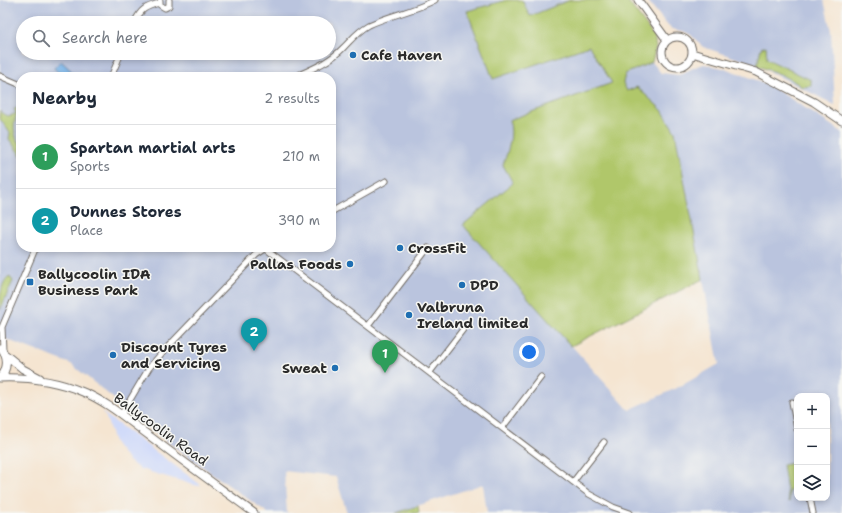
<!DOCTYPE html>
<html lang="en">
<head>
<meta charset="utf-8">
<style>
  :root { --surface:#fff; --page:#f6f6f7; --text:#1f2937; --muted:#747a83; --line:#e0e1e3; --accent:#111827 }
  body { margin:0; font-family:"Shantell Sans",sans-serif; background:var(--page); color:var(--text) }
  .controls { position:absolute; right:12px; bottom:12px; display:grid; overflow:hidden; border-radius:8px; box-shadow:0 2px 6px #0003 }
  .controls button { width:36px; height:36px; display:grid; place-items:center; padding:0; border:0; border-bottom:1px solid var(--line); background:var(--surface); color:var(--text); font:20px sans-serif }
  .you { position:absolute; left:529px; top:352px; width:14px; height:14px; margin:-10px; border:3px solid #fff; border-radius:50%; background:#1a73e8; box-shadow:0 0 0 6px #1a73e833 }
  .badge { display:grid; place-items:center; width:26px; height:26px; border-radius:50%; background:var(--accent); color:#fff; font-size:13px; font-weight:700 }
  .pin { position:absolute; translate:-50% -33px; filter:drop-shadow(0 1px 2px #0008) }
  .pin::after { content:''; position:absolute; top:21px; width:14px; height:12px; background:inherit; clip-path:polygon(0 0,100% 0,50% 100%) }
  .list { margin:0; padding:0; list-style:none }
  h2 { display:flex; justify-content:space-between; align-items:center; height:52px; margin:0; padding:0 16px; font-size:17px }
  h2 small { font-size:13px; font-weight:400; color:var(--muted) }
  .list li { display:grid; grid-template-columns:26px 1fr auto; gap:12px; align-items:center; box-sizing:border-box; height:64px; padding:0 16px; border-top:1px solid var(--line) }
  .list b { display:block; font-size:15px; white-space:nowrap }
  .list p { margin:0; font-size:13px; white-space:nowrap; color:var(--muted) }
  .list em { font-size:13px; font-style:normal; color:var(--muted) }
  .icon { flex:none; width:22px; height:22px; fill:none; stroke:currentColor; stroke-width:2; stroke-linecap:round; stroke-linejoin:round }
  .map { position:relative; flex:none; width:842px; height:513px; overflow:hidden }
  .search { position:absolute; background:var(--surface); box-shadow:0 2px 6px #0003; left:16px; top:16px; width:320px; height:44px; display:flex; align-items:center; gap:10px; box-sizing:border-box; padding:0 14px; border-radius:22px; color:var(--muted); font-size:15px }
  .panel { position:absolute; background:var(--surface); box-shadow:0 2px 6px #0003; left:16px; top:72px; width:320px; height:180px; border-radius:16px }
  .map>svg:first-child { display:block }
  .built { fill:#d0daf9 }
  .industrial { fill:#bac4de; fill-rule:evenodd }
  .green { fill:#b0c76b; stroke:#6e794b }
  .water { fill:#77b3e9; stroke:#516f8a }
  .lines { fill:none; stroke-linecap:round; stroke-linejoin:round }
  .street-casing { stroke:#726c65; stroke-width:7 }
  .secondary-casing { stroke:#726c65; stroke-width:9 }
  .street { stroke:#fff; stroke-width:5 }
  .secondary { stroke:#fff; stroke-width:7 }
  .poi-dot { fill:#1f6fb2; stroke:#f6f6f2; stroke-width:1.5 }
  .labels { text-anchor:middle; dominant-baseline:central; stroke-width:3; stroke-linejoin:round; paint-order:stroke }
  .poi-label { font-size:14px; font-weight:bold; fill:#2b2b2b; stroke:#f6f6f2; text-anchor:start }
  .street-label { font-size:14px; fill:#2b2b2b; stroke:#f6f6f2 }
</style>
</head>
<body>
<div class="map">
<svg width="842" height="513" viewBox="0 0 842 513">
  <rect width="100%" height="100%" fill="#f6f6f2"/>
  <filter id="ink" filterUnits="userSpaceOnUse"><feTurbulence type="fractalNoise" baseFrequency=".025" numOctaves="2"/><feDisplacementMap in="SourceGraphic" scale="8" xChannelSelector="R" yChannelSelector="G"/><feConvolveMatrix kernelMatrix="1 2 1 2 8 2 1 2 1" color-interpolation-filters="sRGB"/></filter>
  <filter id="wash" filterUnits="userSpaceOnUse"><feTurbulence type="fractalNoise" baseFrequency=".012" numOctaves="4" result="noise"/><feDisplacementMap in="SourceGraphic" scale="16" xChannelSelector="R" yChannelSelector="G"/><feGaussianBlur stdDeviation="0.9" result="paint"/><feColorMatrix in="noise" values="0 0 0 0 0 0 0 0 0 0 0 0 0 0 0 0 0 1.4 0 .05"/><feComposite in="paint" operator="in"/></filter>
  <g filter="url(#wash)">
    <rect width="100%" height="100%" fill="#f5e5d1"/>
    <path class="built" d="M101 411 106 415 201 485 198 486 140 469 134 465 127 459 118 448 114 442 106 417Z"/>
    <path class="industrial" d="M0 0H507L467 11 493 79 589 46 612 83 509 120 511 126 509 149 503 165 513 183 464 225 629 410 681 386 719 364 675 132 627 91 623 83 625 74 652 62 661 73 679 75 695 67 704 64 727 69 767 84 796 102 842 132V513H487L483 484 396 513H347L336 477 284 471 287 513H268L166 441 71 364 0 337ZM23 23H329V53H23ZM21 77H331V247H21ZM797 396H827V498H797Z
      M522 0H570L530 16Z
      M647 0H824L831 31 835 105 754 64 703 47 691 35 683 31 672 29 668 26Z"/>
    <path class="green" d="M507 0H522L530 16 570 0H627L654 36 656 47 652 62 625 74 623 83 627 91 637 87 662 110 675 132 703 279 571 346 463 225 513 183 503 165C508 151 514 135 509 120L612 83 589 46 493 79 467 11Z
      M766 46 767 59 811 80V86L802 87C788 76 773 71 757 66L761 48Z
      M17 108H19C14 122 12 128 18 142L21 143V156L9 139 10 133 0 119V111C5 117 10 117 16 113L14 109Z
      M9 276 13 281 0 310C0 298 0 284 9 276Z
      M797 462V489L789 491V502L783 465Z
      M418 506 419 513H396Z"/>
    <path class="water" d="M61 61 78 77C69 77 60 76 54 68Z"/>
  </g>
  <g filter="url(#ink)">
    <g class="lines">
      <g class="street-casing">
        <path id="street" d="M160 1V5L165 8 169 6V0
          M134 23C141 9 145 7 159 3
          M0 76 21 85
          M111 77 121 53
          M294 77C312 69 330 62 344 47 352 39 358 31 369 25 390 15 415 11 435 0
          M331 212 386 181
          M266 249 589 494 613 507 630 513
          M368 326 428 248
          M2 327 3 350
          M0 329 2 327 36 247
          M430 372 468 323
          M792 402 797 429
          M121 415 149 368 161 354 256 255 268 247
          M502 428 541 377
          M573 482 604 442
          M810 498 813 513"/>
      </g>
      <g class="secondary-casing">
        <path id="secondary" d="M638 0 667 40
          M662 52a15 15 0 1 1 30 0a15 15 0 1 1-30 0Z
          M692 53 756 72 814 102 842 121
          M0 348C9 357 8 369 0 378
          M6 355 23 369 40 378
          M0 378C28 377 57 381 83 392 108 402 130 422 151 437 185 463 220 488 254 513"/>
      </g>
      <use href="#street" class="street"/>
      <use href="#secondary" class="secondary"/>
    </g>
  </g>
  <g class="poi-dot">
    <circle cx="353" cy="55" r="4"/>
    <circle cx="400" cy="248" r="4"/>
    <circle cx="350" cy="264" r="4"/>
    <rect x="26" y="278" width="8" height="8" rx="2"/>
    <circle cx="462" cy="285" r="4"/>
    <circle cx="409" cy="315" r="4"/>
    <circle cx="113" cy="355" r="4"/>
    <circle cx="335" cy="368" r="4"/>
  </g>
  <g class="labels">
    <g class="poi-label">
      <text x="361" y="55">Cafe Haven</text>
      <text x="408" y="248">CrossFit</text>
      <text x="342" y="264" text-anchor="end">Pallas Foods</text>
      <text x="38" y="274">Ballycoolin IDA<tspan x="38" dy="16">Business Park</tspan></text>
      <text x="470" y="285">DPD</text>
      <text x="417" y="307">Valbruna<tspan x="417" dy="16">Ireland limited</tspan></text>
      <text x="121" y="347">Discount Tyres<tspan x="121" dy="16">and Servicing</tspan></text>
      <text x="327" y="368" text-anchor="end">Sweat</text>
    </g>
    <g class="street-label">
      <text transform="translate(161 429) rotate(36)">Ballycoolin Road</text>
    </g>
  </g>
</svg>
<div class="controls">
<button>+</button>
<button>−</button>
<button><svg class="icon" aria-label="layers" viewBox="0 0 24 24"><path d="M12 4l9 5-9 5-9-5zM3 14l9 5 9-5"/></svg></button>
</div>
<div class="you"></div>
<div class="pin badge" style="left:385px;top:373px;background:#2e9e5b">1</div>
<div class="pin badge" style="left:254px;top:351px;background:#0f9aa8">2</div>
<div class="search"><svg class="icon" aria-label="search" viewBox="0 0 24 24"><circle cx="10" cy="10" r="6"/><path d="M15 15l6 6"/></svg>Search here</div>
<section class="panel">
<h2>Nearby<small>2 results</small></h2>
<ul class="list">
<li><span class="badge" style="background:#2e9e5b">1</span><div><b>Spartan martial arts</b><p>Sports</p></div><em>210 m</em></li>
<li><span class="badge" style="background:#0f9aa8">2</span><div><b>Dunnes Stores</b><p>Place</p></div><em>390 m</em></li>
</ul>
</section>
</div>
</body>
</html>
